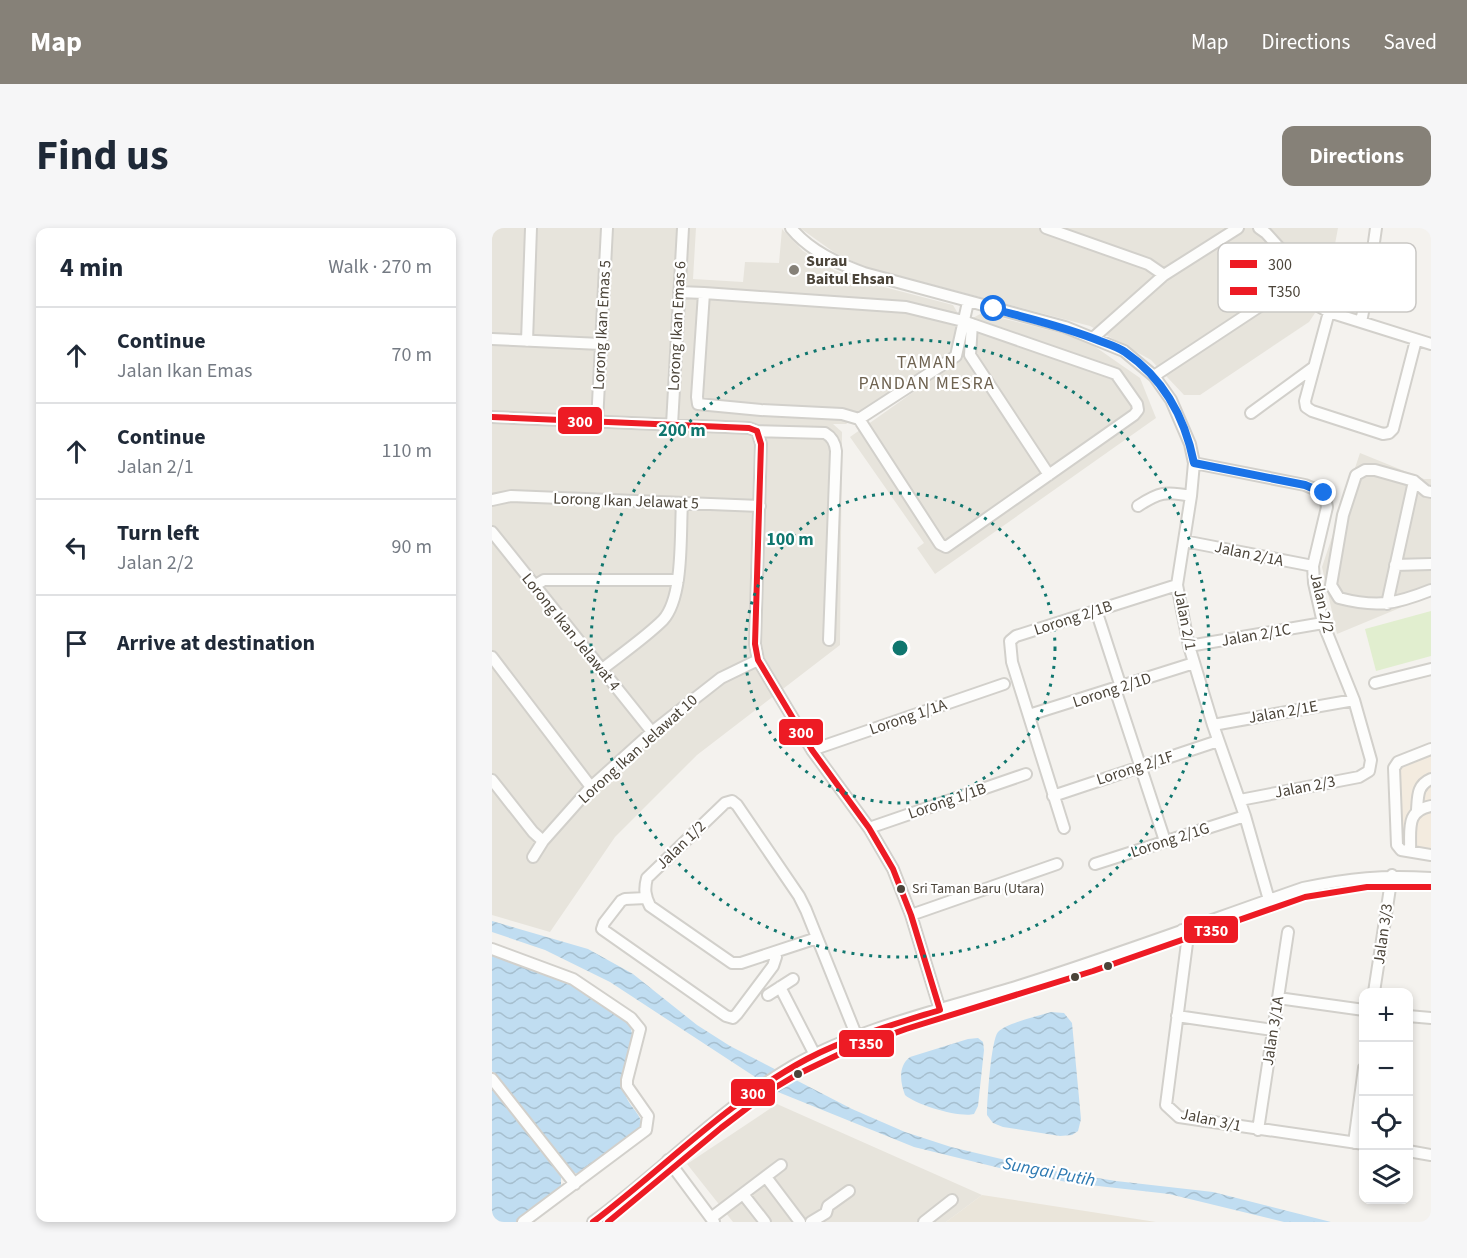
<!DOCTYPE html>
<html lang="en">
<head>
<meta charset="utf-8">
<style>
  :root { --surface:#fff; --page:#f6f6f7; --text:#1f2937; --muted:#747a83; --line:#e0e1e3; --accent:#868178 }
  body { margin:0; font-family:"Source Sans 3",sans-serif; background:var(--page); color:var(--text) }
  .controls { position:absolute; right:18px; bottom:18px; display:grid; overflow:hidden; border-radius:12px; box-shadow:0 3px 9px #0003 }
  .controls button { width:54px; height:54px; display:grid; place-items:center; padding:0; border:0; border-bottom:2px solid var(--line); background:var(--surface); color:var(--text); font:30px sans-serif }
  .stop { position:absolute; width:18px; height:18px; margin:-14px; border:4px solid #1a73e8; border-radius:50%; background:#fff }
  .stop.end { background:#1a73e8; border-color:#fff; box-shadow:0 2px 6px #0008 }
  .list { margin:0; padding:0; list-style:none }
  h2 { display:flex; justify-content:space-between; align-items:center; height:78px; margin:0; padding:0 24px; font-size:26px }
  h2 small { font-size:20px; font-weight:400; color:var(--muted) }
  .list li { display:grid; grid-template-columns:39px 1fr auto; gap:18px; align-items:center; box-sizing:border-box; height:96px; padding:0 24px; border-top:2px solid var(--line) }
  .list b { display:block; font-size:22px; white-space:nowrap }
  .list p { margin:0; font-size:20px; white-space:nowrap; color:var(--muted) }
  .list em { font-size:20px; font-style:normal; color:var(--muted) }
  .icon { flex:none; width:33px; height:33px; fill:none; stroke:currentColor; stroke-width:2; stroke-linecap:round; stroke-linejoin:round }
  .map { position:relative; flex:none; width:939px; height:994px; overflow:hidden; border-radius:12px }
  header { display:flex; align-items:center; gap:36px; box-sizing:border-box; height:84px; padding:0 30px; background:var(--accent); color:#fff }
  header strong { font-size:28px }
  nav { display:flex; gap:33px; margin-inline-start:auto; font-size:21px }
  .intro { display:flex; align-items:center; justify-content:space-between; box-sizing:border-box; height:144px; padding:0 36px }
  h1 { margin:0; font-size:42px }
  .button { padding:15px 27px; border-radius:12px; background:var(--accent); color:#fff; font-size:21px; font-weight:700 }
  main { display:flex; gap:36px; padding:0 36px }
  aside { flex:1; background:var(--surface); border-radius:12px; box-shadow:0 3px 9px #0003 }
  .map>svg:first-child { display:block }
  .residential { fill:#e7e4dc }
  .commercial { fill:#f3ebdf }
  .education { fill:#eae5da }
  .garden { fill:#e1eecf }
  .water { fill:url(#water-waves) }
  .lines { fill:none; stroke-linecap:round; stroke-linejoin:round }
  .minor-casing { stroke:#d2d0cb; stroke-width:14 }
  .minor { stroke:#fdfdfc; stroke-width:10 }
  .bus-1-casing { stroke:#fff; stroke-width:10 }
  .bus-2-casing { stroke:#fff; stroke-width:10 }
  .bus-1 { stroke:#ed1b24; stroke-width:6 }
  .bus-2 { stroke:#ed1b24; stroke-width:6 }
  .route { stroke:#1a73e8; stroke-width:8 }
  .ring { fill:none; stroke:#0f766e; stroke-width:3; stroke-dasharray:3 6 }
  .poi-dot { fill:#868178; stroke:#fff; stroke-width:2 }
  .bus-dot { fill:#4b4439; stroke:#fff; stroke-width:2 }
  .labels { text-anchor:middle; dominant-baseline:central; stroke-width:4.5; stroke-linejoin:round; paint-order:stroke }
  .bus-label { font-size:14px; fill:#4b4439; stroke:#fff; text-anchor:start }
  .poi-label { font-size:16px; font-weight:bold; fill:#4b4439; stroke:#fff; text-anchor:start }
  .street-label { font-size:16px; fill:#4b4439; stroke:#fff }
  .neighbourhood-label { font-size:18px; letter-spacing:1.5px; fill:#6e6250; stroke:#fff }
  .water-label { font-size:18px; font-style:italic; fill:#2e7ab2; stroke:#fff }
  .key { fill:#fff; stroke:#c9c7c4; stroke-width:1.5 }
  .key-label { font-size:16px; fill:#4b4439 }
  .centre { fill:#0f766e; stroke:#fff; stroke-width:3 }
  .ring-label { font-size:18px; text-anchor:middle; font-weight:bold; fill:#0f766e; stroke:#fff; stroke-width:4.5; stroke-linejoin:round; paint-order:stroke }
  .line-badge { stroke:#fff; stroke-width:2 }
  .badge-label { font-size:16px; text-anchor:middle; font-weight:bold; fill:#fff }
</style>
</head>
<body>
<header>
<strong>Map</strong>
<nav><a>Map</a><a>Directions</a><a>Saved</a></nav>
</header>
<div class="intro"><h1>Find us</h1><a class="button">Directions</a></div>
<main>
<aside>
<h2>4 min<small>Walk · 270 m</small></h2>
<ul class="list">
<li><svg class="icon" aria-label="ahead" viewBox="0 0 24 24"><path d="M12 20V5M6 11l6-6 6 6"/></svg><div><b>Continue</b><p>Jalan Ikan Emas</p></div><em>70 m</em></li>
<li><svg class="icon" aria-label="ahead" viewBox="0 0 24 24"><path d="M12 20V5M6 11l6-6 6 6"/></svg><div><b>Continue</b><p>Jalan 2/1</p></div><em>110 m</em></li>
<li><svg class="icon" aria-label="left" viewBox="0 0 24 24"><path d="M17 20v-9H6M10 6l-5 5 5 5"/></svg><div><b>Turn left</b><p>Jalan 2/2</p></div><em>90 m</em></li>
<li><svg class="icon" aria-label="arrive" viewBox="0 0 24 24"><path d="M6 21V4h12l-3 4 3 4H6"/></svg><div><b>Arrive at destination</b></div></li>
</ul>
</aside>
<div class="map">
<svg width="939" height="994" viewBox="0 0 939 994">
  <defs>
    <pattern id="water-waves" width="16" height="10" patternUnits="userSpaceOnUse" patternTransform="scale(1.5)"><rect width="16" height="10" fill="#c0ddf1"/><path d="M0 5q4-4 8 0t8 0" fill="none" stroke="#a6bfcf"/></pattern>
  </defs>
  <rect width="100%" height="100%" fill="#f4f2ee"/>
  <path class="residential" d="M0 0H204L201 51 251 54 253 34 287 35 290 1 311 23 342 42 369 53 461 77 468 89 458 124 354 196H341L350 204 348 417 205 527 123 609 58 704 0 687Z
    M308 0H846L833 70 817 94 708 167H692L659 132 598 98 373 39 343 25Z
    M490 85 592 111 648 150 664 190 443 346 425 320 432 315 358 209 468 131 479 91Z
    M868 225 932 251H939V367L845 406 830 339Z
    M285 876 490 967 454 994H241L195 936Z"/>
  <path class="commercial" d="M939 525V624L911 618 907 608 906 537Z"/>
  <path class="education" d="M490 967 664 994H454Z"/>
  <path class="garden" d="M939 383V428L884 443 873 401Z"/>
  <path class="water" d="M0 693 96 721 141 746 205 797 238 818 360 881 413 904 459 919 556 942 624 953 721 964 839 994H792L677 966 580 955 528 945 422 919 286 864 118 754 53 722 0 704Z
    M0 728 10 729C33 738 58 745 80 757 92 763 135 789 139 801 144 817 130 842 132 860 134 879 151 884 150 901L87 946 80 944 74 938 0 843Z
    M559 784 572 785 580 795 589 891 586 903 580 907 568 908 511 899 501 895 495 887C495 873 499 812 506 804 515 795 546 788 559 784Z
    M486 810 491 814 492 822 486 878 482 886C468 890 424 877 413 867 408 854 406 838 418 829L476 811Z
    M0 859 69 949V960L27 994H0Z"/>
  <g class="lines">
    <g class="minor-casing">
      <path id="minor" d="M299 0C318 23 345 35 372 45L573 99 632 123 662 148 679 172 698 216 702 235 699 268 685 357 697 418 721 497 753 588 777 672
        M554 0 656 36 672 47
        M792 59 837 84 939 116
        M187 64 212 65 414 79 471 93 624 146 645 176 646 182 642 187 454 319 448 316 367 191 350 186 269 182 206 176 205 169 212 65
        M837 84 813 173 814 179 820 183 891 206 897 205 901 201 924 112
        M869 94 875 64 884 0
        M480 96 478 127 557 247
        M601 110 672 47 746 0
        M0 111 109 116
        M35 113 39 0
        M662 148 771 76 792 59 797 49V41L793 26 774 5 767 0
        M759 185 822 139
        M0 189 257 200 265 203 333 205C340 209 343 214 344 223L337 412
        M367 191 464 128 476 74
        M105 194 115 0
        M180 197 191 0
        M265 203 269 216 263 416 266 432 320 522 377 600 401 641 419 687 448 782
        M702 235 813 257 832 265 835 279 821 338 822 355 831 395 862 472 879 532 877 543 867 549 748 572
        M939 264 934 263 922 253 883 242H873L864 247 851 287 839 357 847 370C885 380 904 376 939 362
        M0 272 19 268 268 278
        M646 278C667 264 674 263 699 268
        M0 304 160 504
        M692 313 821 338
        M903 337 939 336
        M42 358 52 352H186
        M895 376 922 253
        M604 382 629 459
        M697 418 831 395
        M0 429 99 559
        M109 442C128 427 154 409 171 392 192 369 188 306 190 275
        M883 455 939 441
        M623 461 673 613
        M537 487 702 435
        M721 497 862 472
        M939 521 906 534 902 540 905 617 909 622 939 627
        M320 522 512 456
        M0 552 41 604 51 613
        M561 568 726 513
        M925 582C926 568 925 557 939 551
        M377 600 534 546
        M572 600 520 434 518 413 524 408 685 357
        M918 623C919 602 913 583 939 578
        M41 629 51 613 99 559 160 504 229 450 266 432
        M603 636 753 588
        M154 670 133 671 129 673 112 695 110 701 234 788 241 790 245 786 281 738 284 729 283 724
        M419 687 565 636
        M690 702 695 715 674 877 687 889 872 916
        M325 710 249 735H240L158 678C153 668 152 661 155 650L233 575 240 573 245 577 307 668 314 682 365 809
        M0 721 81 751 139 790 148 801 135 852V858L156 888 154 902 31 994
        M288 759 323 827
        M882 764 900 647
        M276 767 301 751
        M786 770 872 782
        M685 788 781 802
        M916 788 939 790
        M0 851 83 956
        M766 902 796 704
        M862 915 872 840
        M916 923 939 927
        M176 932 222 994
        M274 949 308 994
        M251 966 273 994
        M219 990 289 937
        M101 994C169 944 228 881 301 838 369 799 453 781 527 758 623 728 716 693 811 660 858 650 891 647 939 650
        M319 994 334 985 336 978 357 963
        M432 994 460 972"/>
    </g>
    <use href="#minor" class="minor"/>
    <g class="bus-1-casing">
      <path id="bus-1" d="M0 189 257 200 265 203
        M265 203 269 216 263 416 266 432 320 522 377 600 401 641 419 687 448 782
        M101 994C172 940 236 873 315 831 357 809 403 796 448 782"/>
    </g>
    <g class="bus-2-casing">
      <path id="bus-2" d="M116 994 229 900 279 862 306 846 358 821 414 801 601 743 813 669 875 659H939"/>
    </g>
    <use href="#bus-1" class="bus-1"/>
    <use href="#bus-2" class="bus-2"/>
  </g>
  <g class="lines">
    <path class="route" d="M502 81C538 91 574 99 608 113 616 116 626 119 633 124 671 150 693 190 702 235L813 257 832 265"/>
  </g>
  <g class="ring">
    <circle cx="408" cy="420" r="155"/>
    <circle cx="408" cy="420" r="309"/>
  </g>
  <circle class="poi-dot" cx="302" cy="42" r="6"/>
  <g class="bus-dot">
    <circle cx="409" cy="661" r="5"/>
    <circle cx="616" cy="738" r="5"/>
    <circle cx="583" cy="749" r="5"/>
    <circle cx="306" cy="846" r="5"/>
  </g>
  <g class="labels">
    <g class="bus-label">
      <text x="420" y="661">Sri Taman Baru (Utara)</text>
    </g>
    <g class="poi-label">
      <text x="314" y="33">Surau<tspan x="314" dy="18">Baitul Ehsan</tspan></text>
    </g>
    <g class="street-label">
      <text transform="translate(110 97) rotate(-87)">Lorong Ikan Emas 5</text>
      <text transform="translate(185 98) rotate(-87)">Lorong Ikan Emas 6</text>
      <text transform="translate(134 273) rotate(2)">Lorong Ikan Jelawat 5</text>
      <text transform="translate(757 326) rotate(12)">Jalan 2/1A</text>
      <text transform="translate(830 375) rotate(77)">Jalan 2/2</text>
      <text transform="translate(581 390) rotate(-18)">Lorong 2/1B</text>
      <text transform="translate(693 392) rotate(79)">Jalan 2/1</text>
      <text transform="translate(79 404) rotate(51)">Lorong Ikan Jelawat 4</text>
      <text transform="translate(764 407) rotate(-10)">Jalan 2/1C</text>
      <text transform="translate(620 462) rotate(-18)">Lorong 2/1D</text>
      <text transform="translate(791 484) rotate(-10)">Jalan 2/1E</text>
      <text transform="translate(416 489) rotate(-19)">Lorong 1/1A</text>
      <text transform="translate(146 521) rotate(-42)">Lorong Ikan Jelawat 10</text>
      <text transform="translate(643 540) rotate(-18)">Lorong 2/1F</text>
      <text transform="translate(813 559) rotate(-11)">Jalan 2/3</text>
      <text transform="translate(455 573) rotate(-19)">Lorong 1/1B</text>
      <text transform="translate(678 612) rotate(-18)">Lorong 2/1G</text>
      <text transform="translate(189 617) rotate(-44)">Jalan 1/2</text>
      <text transform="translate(891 706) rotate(-82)">Jalan 3/3</text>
      <text transform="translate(781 803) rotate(-81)">Jalan 3/1A</text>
      <text transform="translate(719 892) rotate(12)">Jalan 3/1</text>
    </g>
    <g class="neighbourhood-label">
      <text x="435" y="134">TAMAN<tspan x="435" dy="21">PANDAN MESRA</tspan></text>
    </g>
    <g class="water-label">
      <text transform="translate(557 944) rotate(11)">Sungai Putih</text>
    </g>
  </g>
  <rect x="726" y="15" width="198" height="69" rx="9" class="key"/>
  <rect x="738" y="32" width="27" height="8" fill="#ed1b24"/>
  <rect x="738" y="59" width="27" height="8" fill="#ed1b24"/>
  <g class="key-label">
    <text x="776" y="42">300</text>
    <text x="776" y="69">T350</text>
  </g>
  <circle cx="408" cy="420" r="9" class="centre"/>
  <g class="ring-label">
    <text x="190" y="208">200 m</text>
    <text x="298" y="317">100 m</text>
  </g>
  <g class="line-badge">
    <rect x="65" y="178" width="46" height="29" rx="6" fill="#ed1b24"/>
    <rect x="286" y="490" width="46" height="28" rx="6" fill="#ed1b24"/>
    <rect x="691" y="687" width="56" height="29" rx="6" fill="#ed1b24"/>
    <rect x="346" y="801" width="57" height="29" rx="6" fill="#ed1b24"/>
    <rect x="238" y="850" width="46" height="29" rx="6" fill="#ed1b24"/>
  </g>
  <g class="badge-label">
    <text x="88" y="199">300</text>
    <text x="309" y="510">300</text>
    <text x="719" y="708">T350</text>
    <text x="374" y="821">T350</text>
    <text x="261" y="871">300</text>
  </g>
</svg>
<div class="controls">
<button>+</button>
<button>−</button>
<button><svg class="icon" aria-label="locate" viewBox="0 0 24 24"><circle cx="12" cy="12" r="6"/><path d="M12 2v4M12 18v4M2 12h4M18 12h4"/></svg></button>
<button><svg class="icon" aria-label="layers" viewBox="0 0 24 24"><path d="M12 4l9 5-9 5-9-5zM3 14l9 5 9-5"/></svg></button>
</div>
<div class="stop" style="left:502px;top:81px"></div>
<div class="stop end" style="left:832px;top:265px"></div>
</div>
</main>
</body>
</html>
